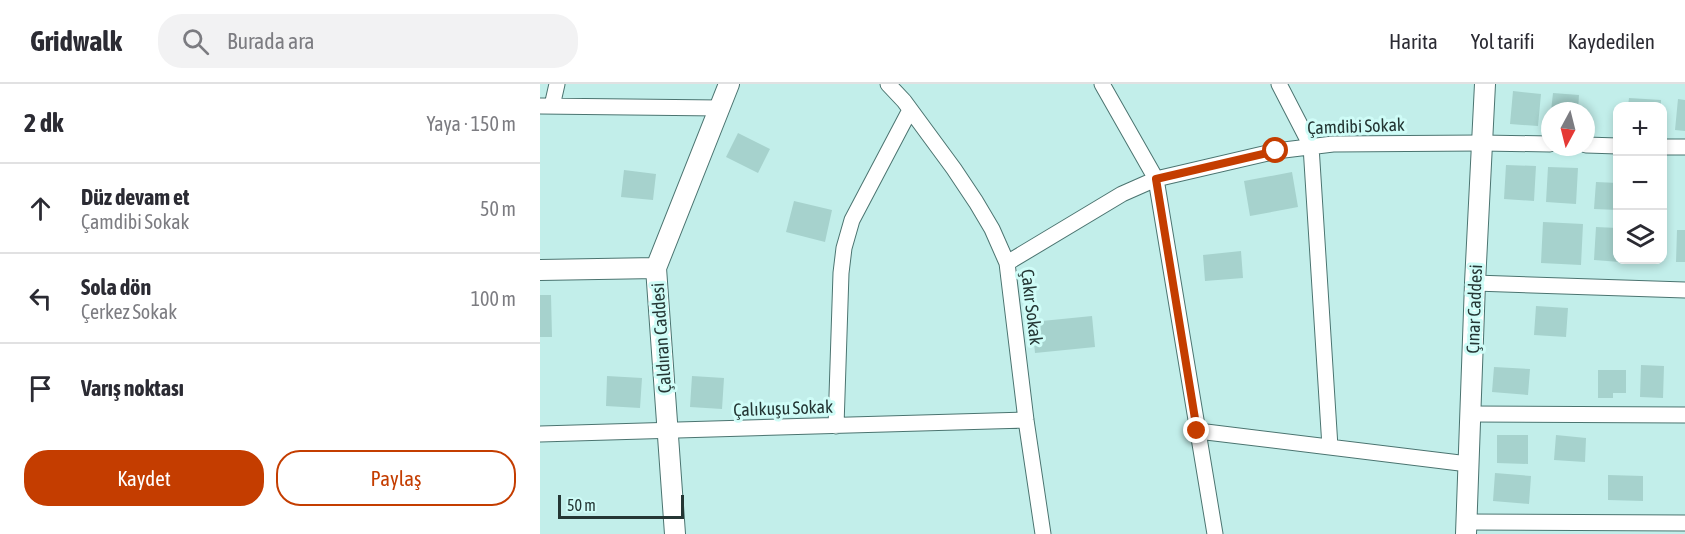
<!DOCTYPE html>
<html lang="tr">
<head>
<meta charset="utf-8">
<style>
  :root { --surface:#fff; --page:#f2f2f3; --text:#2b2b33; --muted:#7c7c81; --line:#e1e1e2; --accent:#c43d00 }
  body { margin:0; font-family:"Asap Condensed",sans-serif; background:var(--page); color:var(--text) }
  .controls { position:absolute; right:18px; top:18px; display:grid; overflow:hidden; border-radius:12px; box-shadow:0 3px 9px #0003 }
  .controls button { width:54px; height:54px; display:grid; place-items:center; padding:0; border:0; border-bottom:2px solid var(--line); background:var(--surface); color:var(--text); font:30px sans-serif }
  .compass { position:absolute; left:1001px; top:18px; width:54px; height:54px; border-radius:50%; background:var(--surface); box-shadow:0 3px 9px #0003; rotate:187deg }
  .scale { position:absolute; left:18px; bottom:15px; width:126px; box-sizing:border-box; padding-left:6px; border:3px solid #243634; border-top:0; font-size:16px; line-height:21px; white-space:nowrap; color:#243634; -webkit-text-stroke:4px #cffcf7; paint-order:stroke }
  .stop { position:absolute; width:18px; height:18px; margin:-14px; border:4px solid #c43d00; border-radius:50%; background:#fff }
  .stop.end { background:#c43d00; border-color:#fff; box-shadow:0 2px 6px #0008 }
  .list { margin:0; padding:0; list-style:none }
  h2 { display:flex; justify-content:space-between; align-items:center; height:78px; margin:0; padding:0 24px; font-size:26px }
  h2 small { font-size:20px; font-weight:400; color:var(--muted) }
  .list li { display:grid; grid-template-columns:39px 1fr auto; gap:18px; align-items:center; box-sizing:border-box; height:90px; padding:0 24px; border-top:2px solid var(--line) }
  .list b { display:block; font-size:22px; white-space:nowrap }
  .list p { margin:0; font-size:20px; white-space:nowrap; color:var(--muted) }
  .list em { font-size:20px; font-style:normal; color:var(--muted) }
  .actions { display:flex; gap:12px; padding:18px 24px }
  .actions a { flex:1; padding:14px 0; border:2px solid var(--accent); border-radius:24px; text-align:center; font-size:21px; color:var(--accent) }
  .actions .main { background:var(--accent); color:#fff }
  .icon { flex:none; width:33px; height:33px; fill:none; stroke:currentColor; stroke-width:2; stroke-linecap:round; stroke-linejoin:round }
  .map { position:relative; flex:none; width:1145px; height:450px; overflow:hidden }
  header { display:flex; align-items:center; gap:36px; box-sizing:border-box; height:84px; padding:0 30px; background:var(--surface); border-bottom:2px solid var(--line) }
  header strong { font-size:28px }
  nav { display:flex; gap:33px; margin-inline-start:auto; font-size:21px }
  .search { width:420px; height:54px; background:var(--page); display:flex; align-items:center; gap:15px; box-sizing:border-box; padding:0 21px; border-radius:24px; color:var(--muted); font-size:22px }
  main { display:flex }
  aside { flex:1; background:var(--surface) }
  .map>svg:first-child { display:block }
  .building { fill:#a6d2cd }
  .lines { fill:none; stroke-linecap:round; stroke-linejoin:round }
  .minor-casing { stroke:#4b7470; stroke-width:17 }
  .tertiary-casing { stroke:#4b7470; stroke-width:22 }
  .minor { stroke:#fff; stroke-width:15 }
  .tertiary { stroke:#fff; stroke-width:20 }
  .route { stroke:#c43d00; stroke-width:8 }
  .labels { text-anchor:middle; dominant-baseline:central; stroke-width:6; stroke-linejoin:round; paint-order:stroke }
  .street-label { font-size:18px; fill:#243634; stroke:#cffcf7 }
</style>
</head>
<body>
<header>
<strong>Gridwalk</strong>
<div class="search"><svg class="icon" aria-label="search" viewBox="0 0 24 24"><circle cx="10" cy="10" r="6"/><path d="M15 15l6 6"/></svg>Burada ara</div>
<nav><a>Harita</a><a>Yol tarifi</a><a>Kaydedilen</a></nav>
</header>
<main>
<aside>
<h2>2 dk<small>Yaya · 150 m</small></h2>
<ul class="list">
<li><svg class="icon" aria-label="ahead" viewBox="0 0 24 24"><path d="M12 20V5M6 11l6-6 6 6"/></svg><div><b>Düz devam et</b><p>Çamdibi Sokak</p></div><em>50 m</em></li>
<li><svg class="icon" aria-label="left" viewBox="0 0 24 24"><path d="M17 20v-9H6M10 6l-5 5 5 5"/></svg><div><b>Sola dön</b><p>Çerkez Sokak</p></div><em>100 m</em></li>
<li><svg class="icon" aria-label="arrive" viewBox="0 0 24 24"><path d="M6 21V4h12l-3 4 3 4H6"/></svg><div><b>Varış noktası</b></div></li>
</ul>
<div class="actions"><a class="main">Kaydet</a><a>Paylaş</a></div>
</aside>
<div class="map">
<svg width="1145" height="450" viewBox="0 0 1145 450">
  <rect width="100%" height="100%" fill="#c2eeea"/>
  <path class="building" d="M973 7 1001 10 998 42 970 40Z
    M1013 9 1039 11 1038 27H1011Z
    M1089 14 1121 16V22H1088Z
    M1138 15 1145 16V47L1135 46Z
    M198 49 230 65 218 89 186 73Z
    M966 81 996 82 994 117 964 115Z
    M1008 83 1038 84 1036 120 1006 118Z
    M84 86 116 90 113 116 81 113Z
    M752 88 758 123 710 132 704 97Z
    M1056 98 1078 99V126L1054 125Z
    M254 117 292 126 285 158 246 148Z
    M1003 138 1043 140 1041 181 1001 179Z
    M1056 143 1078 144V176H1080V178L1054 176Z
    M1137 146H1145V178H1136Z
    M701 167 703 194 665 197 663 171Z
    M0 211H11L12 253H0Z
    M996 222 1028 224 1026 253 994 251Z
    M552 232 555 263 495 269 492 238Z
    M1101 281 1124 282 1123 314 1100 313Z
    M954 283 990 285 988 311 952 308Z
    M1058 286H1086V309H1073V314H1058Z
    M67 292 102 294 100 324 66 322Z
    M152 292 184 294 182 325 150 323Z
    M957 351H988V380L957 379Z
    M1016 351 1046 354 1045 378 1014 376Z
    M955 389 991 392 989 420 953 417Z
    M1068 391 1103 392V417L1068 416Z"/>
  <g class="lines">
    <g class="minor-casing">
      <path id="minor" d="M348 0 364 17 414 85 436 118 452 145 467 179 486 336 503 450
        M562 0 616 95 675 450
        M739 0 771 62 790 363
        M0 22 179 24
        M12 22 17 0
        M1046 61 1078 62
        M1122 63H1145
        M467 179 582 110 616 95 736 67 793 60 941 59 1010 60
        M935 199 1145 206
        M930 330 1145 331
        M296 342 301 189 304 164 312 136 370 26
        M658 347 928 380
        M0 350 486 336
        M926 438 1145 439"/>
    </g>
    <g class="tertiary-casing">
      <path id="tertiary" d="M0 186 116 184
        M135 450 116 184 189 0
        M926 450 935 199 945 0"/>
    </g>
    <use href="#minor" class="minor"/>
    <use href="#tertiary" class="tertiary"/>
  </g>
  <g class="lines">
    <path class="route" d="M657 347 616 95 736 67"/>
  </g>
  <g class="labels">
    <g class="street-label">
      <text transform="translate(816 42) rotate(-2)">Çamdibi Sokak</text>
      <text transform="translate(492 223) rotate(83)">Çakır Sokak</text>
      <text transform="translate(934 225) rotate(-88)">Çınar Caddesi</text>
      <text transform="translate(121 254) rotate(-94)">Çaldıran Caddesi</text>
      <text transform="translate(243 324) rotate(-2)">Çalıkuşu Sokak</text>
    </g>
  </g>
</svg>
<div class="controls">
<button>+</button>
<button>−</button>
<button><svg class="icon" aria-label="layers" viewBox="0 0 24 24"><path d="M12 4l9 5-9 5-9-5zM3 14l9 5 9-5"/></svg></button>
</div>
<svg class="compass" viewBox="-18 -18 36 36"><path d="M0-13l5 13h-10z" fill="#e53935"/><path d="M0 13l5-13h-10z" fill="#7c7c81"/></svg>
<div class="scale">50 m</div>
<div class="stop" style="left:736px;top:67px"></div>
<div class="stop end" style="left:657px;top:347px"></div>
</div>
</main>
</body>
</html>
